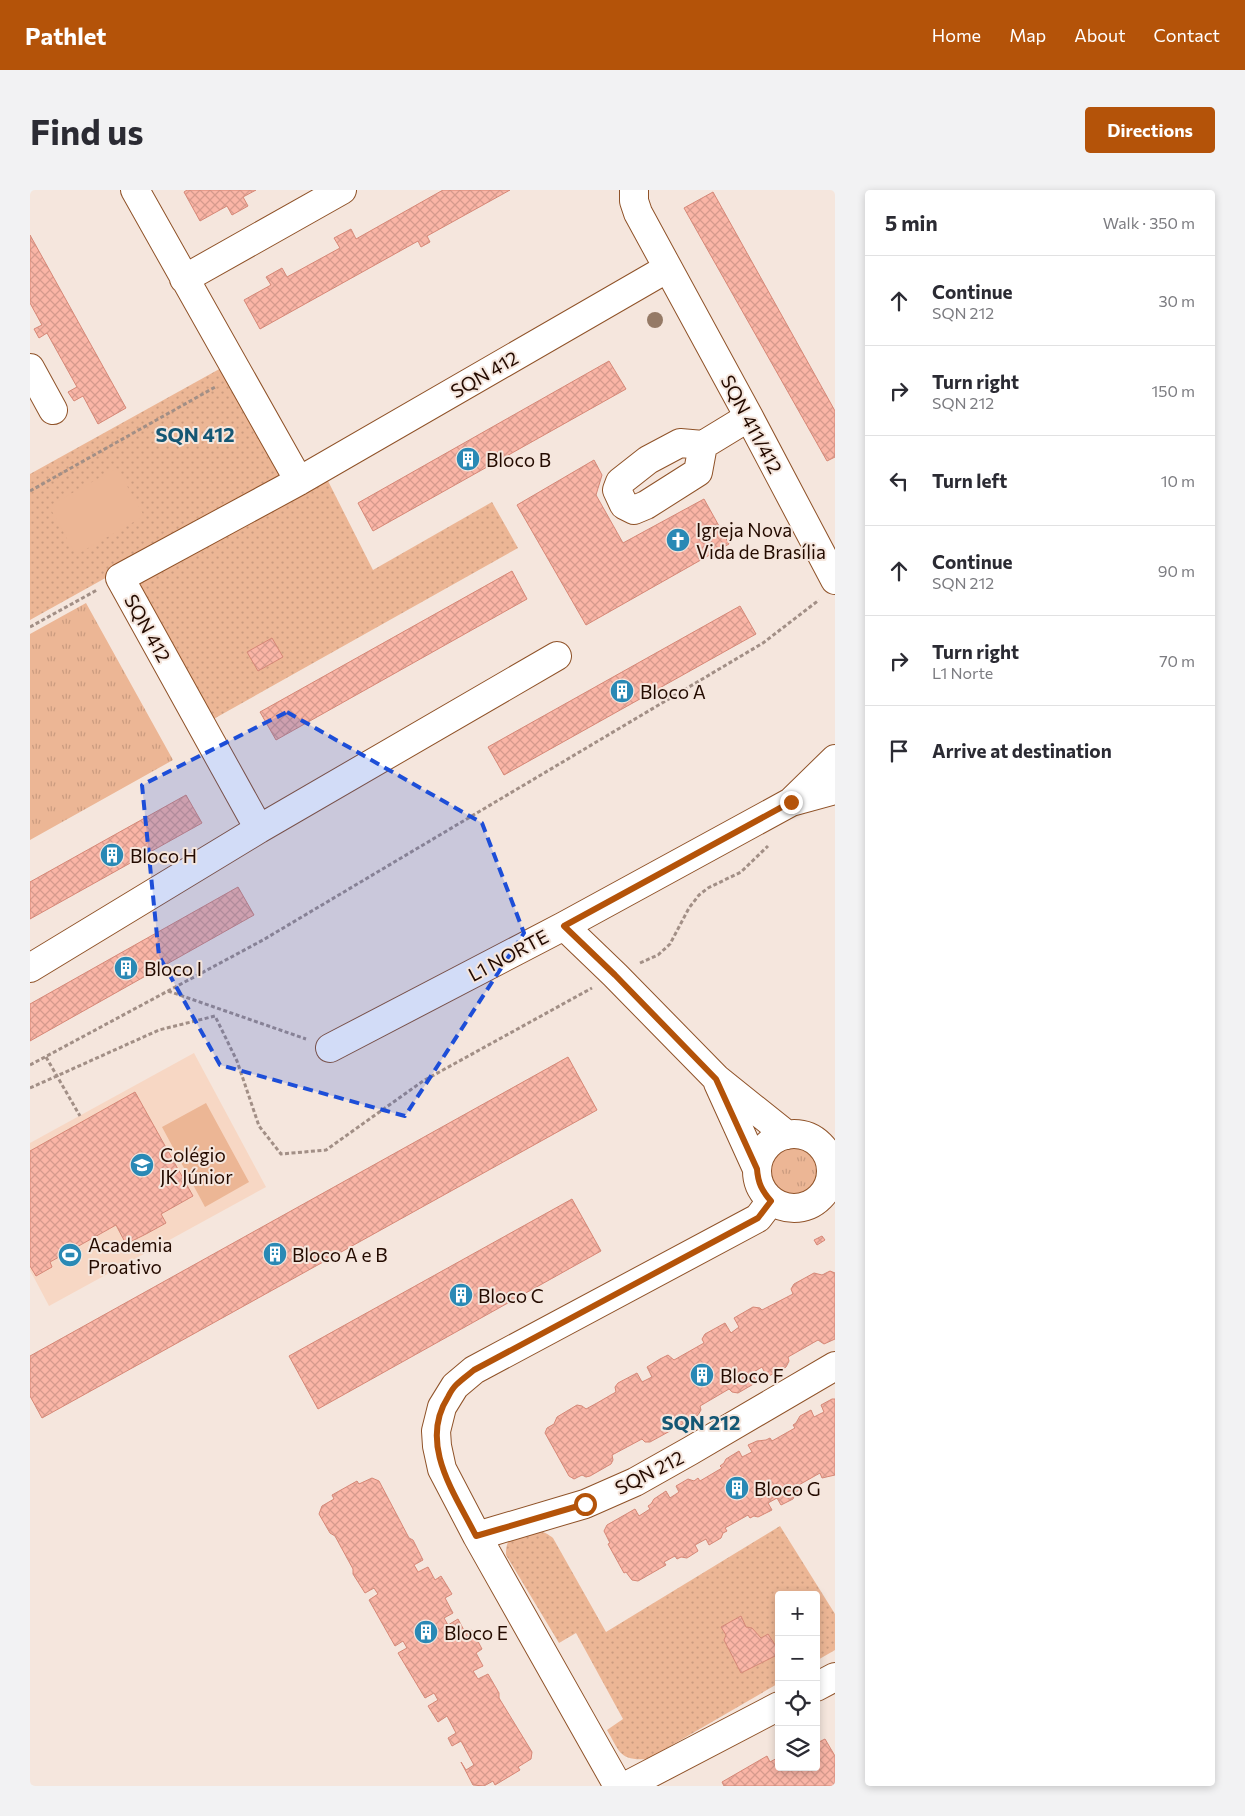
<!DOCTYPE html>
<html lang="en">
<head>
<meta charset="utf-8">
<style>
  :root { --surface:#fff; --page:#f2f2f3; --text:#2b2b33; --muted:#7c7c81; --line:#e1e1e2; --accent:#b45309 }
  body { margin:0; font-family:Commissioner,sans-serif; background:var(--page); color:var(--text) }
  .controls { position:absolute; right:15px; bottom:15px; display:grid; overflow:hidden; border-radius:5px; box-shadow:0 2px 8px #0003 }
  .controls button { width:45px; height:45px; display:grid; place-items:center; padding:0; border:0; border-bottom:1px solid var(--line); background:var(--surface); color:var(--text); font:25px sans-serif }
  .stop { position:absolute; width:15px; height:15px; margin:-11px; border:4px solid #b45309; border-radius:50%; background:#fff }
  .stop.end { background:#b45309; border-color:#fff; box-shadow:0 1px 5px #0008 }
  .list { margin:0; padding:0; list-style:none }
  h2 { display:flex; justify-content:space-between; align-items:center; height:65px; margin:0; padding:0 20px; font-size:21px }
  h2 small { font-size:16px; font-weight:400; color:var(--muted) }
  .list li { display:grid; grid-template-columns:32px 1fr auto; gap:15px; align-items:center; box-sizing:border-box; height:90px; padding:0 20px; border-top:1px solid var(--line) }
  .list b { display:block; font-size:19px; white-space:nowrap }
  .list p { margin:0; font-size:16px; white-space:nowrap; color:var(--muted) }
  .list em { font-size:16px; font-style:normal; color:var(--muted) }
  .icon { flex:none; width:28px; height:28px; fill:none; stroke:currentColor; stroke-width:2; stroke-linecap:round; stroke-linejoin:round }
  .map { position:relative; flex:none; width:805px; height:1596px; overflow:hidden; border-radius:5px }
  header { display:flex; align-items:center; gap:30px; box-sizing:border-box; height:70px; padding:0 25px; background:var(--accent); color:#fff }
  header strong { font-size:24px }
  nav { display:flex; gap:28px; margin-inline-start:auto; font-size:18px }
  .intro { display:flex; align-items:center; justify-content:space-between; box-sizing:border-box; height:120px; padding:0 30px }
  h1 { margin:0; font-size:35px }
  .button { padding:12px 22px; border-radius:5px; background:var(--accent); color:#fff; font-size:18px; font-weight:700 }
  main { display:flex; gap:30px; padding:0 30px }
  aside { flex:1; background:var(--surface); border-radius:5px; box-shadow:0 2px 8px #0003 }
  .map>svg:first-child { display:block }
  .built { fill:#f7d7c4 }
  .grass { fill:url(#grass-tufts) }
  .park { fill:url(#park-dots) }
  .pitch { fill:#ecb695 }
  .building { fill:url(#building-cross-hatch); stroke:#d58877 }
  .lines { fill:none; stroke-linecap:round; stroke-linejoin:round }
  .minor-casing { stroke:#8f5228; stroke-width:30 }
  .path { stroke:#a28f86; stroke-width:3; stroke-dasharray:4 2.5; stroke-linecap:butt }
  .minor { stroke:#fff; stroke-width:28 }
  .tree { fill:#957a66 }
  .route { stroke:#b45309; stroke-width:6 }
  .marked { fill:#1d4ed8; fill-opacity:0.2; stroke:#1d4ed8; stroke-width:4; stroke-dasharray:10 6; stroke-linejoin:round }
  .labels { text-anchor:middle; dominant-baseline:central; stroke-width:4; stroke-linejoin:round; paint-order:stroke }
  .street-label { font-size:19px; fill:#240b00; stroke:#f5e6dd }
  .poi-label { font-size:19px; fill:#240b00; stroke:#f5e6dd; text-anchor:start }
  .neighbourhood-label { font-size:20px; font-weight:bold; fill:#145774; stroke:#f5e6dd }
</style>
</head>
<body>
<header>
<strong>Pathlet</strong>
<nav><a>Home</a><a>Map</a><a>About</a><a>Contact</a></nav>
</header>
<div class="intro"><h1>Find us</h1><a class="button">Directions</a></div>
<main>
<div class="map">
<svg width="805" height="1596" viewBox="0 0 805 1596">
  <defs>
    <pattern id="grass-tufts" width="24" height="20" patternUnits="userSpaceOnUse" patternTransform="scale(1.25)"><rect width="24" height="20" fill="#ecb695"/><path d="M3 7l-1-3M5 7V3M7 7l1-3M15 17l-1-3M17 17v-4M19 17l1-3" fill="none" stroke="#ca9b7f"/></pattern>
    <pattern id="park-dots" width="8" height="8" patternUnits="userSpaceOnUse" patternTransform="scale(1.25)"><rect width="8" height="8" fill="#ecb695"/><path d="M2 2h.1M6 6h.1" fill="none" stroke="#ca9b7f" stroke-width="1.8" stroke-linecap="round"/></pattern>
    <pattern id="building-cross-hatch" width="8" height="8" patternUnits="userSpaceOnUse" patternTransform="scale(1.25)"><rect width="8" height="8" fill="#fab5a6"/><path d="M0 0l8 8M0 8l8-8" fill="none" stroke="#d69a8d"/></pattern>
  </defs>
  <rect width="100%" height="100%" fill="#f5e6dd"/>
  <path class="built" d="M164 863 236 997 19 1116 0 1080V953Z"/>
  <path class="grass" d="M56 413 143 570 0 650V444Z
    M737 980a26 26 0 1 1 52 0a26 26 0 1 1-52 0Z"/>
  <path class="park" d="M193 177 255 288 0 430V284Z
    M296 287 343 380 462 312 488 358 180 531 105 392Z
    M750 1336 805 1424V1460L786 1471V1405H749V1493L618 1569C589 1571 590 1562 577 1540L593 1529 546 1443 529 1453 476 1365C476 1361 476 1356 478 1352 482 1345 500 1341 508 1341 514 1341 519 1345 523 1348L576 1442Z"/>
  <path class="pitch" d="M87 278 114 326 46 365 19 316Z
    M176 913 219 992 175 1017 132 937Z"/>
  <path class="building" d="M157 0H226L213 7 218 16 202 25 197 16 170 31 154 2Z
    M413 0H480L397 46 400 52 391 57 388 51 230 139 214 110 241 95 236 87 252 78 257 87 310 58 304 48 321 39 326 49Z
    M683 2 805 221V267L797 271 654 18Z
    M0 45 96 218 68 234 53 206 44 211 38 202 47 197 17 143 9 148 4 139 12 135 0 113Z
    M579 171 596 199 343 341 328 313Z
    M564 270 572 285 566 305 593 353 674 309 699 354 556 435 487 315Z
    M482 381 497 409 246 550 230 522Z
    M710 416 726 444 474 585 458 557Z
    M242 448 253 467 228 481 217 462Z
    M156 605 172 633 0 729V692Z
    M208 697 224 725 0 851V814Z
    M538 867 567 920 12 1228 0 1206V1166Z
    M105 902 163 1006 131 1024 136 1033 116 1044 96 1054 86 1035 20 1072 22 1077 6 1086 0 1076V961Z
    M542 1009 571 1061 288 1219 259 1166Z
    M792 1046 795 1050 787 1055 784 1050Z
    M800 1081 805 1083V1149L794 1154 788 1150 758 1167 759 1171 756 1177 737 1187 732 1177 722 1183 727 1192 708 1203 702 1202 699 1199 670 1216 671 1220 668 1225 649 1236 644 1227 634 1231 640 1241 620 1252H615L612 1249 582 1265 583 1270 581 1274 560 1286 556 1287 552 1285 544 1289 539 1286 515 1243 517 1238 524 1234 527 1227 547 1215 552 1216 556 1219 567 1213 586 1202 585 1197 588 1193 607 1183 612 1192 622 1187 617 1177 630 1169 638 1165 644 1170 674 1153 672 1149 675 1144 695 1133 701 1143 709 1137 704 1128 723 1117 730 1118 732 1120 763 1104 761 1099 764 1094 784 1083 792 1085Z
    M802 1209H805V1285L792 1288 790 1283 767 1296 769 1300 766 1302 763 1309 751 1315 747 1308 738 1313 742 1320 728 1327 724 1326 720 1328 718 1325 695 1338 697 1341 693 1343 691 1348 679 1355 676 1349 665 1355 668 1361 657 1368 651 1367 647 1369 645 1366 634 1372 636 1375 608 1391 602 1390 596 1382 594 1383 578 1354 580 1353 574 1341 577 1335 605 1319 609 1326 620 1319 618 1316 621 1314 624 1309 636 1301 640 1308 649 1302 646 1296 658 1289 664 1291 668 1288 670 1291 692 1278 690 1276 694 1273 696 1269 709 1261 712 1267 722 1262 718 1255 727 1251 736 1250 740 1248 742 1251 765 1238 763 1235 766 1233 770 1226 781 1220 784 1227 794 1222 791 1215Z
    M342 1288 349 1291 379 1348 383 1350 393 1370 384 1375 388 1382 398 1377 405 1390 411 1386 422 1404 415 1408 423 1423 414 1428 418 1435 428 1429 436 1444 442 1440 452 1459 446 1463 453 1476 443 1481 448 1489 458 1484 469 1503V1508L502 1562 501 1569 488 1577 490 1580 465 1595 463 1591 454 1596 443 1595 431 1572 436 1580 444 1575 431 1551 422 1556 418 1548 426 1543 417 1526 408 1532 398 1516 408 1510 404 1503 395 1508 368 1463 377 1458 373 1451 365 1456 339 1410 348 1404 344 1398 335 1403 323 1384V1379L305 1346 300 1343 289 1324 292 1316 304 1309 302 1305 327 1291 329 1294Z
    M711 1426 716 1437 722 1438 731 1448 738 1444 749 1461V1464L711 1483 694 1450 696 1445 691 1437Z
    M786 1547 789 1552 795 1549 805 1566V1596H694L692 1592 737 1566 740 1572 749 1567V1577H786Z"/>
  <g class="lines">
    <g class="minor-casing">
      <path id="minor" d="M105 0 269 291
        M604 0V11L608 23 719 227 805 390
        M154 89 312 0
        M0 178 23 220
        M673 255 668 282 616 315 604 320 594 315 587 300 590 292 618 270 650 253 673 255 719 227
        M762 611 805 569
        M229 639 527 466
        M534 736 585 785 687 889 757 945
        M0 778 229 639 90 388 269 291 638 78
        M300 858 534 736 761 612 805 600
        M688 893 727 979
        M727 981a37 37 0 1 1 74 0a37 37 0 1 1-74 0Z
        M447 1346 555 1314 605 1292 660 1261 805 1176
        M786 1497 805 1487
        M588 1596 447 1346 412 1279 407 1256 406 1241 412 1217 425 1196 444 1180 728 1028 741 1011
        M596 1596 749 1516"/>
    </g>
    <path class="path" d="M0 301 187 196
      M0 437 67 400
      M610 773 628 765 640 754 659 718 669 705 678 698 711 682 738 656
      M138 801 276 849
      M16 867 50 926
      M0 875 233 750 733 453 789 410
      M0 898 129 840 185 826 207 871 229 936 251 964 296 960 393 891 562 798"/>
    <use href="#minor" class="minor"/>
  </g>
  <circle class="tree" cx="625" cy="130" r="8"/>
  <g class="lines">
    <path class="route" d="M555 1314 446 1346C425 1304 388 1254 418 1207 420 1203 423 1198 426 1195 432 1189 438 1185 444 1180L728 1028 741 1011C732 1001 728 993 727 979L686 889 585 785 534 736 761 612"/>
  </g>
  <path class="marked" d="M257 522 452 633 494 743 375 926 190 875 129 766 112 595Z"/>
  <defs>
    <g id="building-disc" transform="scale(1.25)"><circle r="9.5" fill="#2a89b5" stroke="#f5e6dd"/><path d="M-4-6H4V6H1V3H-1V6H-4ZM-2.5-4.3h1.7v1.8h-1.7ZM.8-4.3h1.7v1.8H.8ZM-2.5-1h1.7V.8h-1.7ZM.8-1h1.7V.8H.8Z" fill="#fff"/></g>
    <g id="church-disc" transform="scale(1.25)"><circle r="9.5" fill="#2a89b5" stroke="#f5e6dd"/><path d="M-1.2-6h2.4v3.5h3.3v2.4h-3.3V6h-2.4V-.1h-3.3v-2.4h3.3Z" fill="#fff"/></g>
    <g id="school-disc" transform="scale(1.25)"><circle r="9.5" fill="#2a89b5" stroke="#f5e6dd"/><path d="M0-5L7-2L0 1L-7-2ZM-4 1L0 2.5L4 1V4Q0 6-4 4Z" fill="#fff"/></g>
    <g id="stadium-disc" transform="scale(1.25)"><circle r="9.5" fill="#2a89b5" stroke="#f5e6dd"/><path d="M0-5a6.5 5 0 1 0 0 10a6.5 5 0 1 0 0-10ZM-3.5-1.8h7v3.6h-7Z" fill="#fff"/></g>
  </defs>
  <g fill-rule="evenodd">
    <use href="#building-disc" x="438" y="269"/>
    <use href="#church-disc" x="648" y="350"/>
    <use href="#building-disc" x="592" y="501"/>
    <use href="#building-disc" x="82" y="665"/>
    <use href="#building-disc" x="96" y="778"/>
    <use href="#school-disc" x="112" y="975"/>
    <use href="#building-disc" x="245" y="1064"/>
    <use href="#stadium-disc" x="40" y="1065"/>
    <use href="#building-disc" x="431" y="1105"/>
    <use href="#building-disc" x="672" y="1185"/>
    <use href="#building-disc" x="707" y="1298"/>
    <use href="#building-disc" x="396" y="1442"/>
  </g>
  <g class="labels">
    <g class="street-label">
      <text transform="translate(454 184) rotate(-30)">SQN 412</text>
      <text transform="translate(722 234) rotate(62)">SQN 411/412</text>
      <text transform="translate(118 438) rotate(61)">SQN 412</text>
      <text transform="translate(478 765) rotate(-28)">L1 NORTE</text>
      <text transform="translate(619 1282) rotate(-27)">SQN 212</text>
    </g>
    <g class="poi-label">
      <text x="456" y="269">Bloco B</text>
      <text x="666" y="339">Igreja Nova<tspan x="666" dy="22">Vida de Brasília</tspan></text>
      <text x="610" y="501">Bloco A</text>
      <text x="100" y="665">Bloco H</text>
      <text x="114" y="778">Bloco I</text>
      <text x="130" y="964">Colégio<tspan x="130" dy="22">JK Júnior</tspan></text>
      <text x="58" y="1054">Academia<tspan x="58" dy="22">Proativo</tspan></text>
      <text x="262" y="1064">Bloco A e B</text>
      <text x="448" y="1105">Bloco C</text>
      <text x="690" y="1185">Bloco F</text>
      <text x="724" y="1298">Bloco G</text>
      <text x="414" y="1442">Bloco E</text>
    </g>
    <g class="neighbourhood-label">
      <text x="165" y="244">SQN 412</text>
      <text x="671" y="1232">SQN 212</text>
    </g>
  </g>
</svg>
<div class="controls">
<button>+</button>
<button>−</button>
<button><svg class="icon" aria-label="locate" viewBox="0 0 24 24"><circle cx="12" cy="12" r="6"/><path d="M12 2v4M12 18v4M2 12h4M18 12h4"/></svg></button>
<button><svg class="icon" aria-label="layers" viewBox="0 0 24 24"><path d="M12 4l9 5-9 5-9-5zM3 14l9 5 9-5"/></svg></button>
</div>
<div class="stop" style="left:555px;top:1314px"></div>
<div class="stop end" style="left:761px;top:612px"></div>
</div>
<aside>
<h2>5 min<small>Walk · 350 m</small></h2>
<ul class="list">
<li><svg class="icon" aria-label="ahead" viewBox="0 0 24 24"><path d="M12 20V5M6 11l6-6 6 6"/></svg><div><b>Continue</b><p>SQN 212</p></div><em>30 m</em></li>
<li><svg class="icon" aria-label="right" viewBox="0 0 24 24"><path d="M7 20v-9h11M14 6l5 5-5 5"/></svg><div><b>Turn right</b><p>SQN 212</p></div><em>150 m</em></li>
<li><svg class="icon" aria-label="left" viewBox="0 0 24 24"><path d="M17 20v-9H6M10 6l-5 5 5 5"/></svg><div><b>Turn left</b></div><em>10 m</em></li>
<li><svg class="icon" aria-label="ahead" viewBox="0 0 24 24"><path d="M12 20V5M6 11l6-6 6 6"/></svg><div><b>Continue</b><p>SQN 212</p></div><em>90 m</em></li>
<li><svg class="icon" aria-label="right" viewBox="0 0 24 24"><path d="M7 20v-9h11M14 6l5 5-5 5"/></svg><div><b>Turn right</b><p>L1 Norte</p></div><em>70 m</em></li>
<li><svg class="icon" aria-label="arrive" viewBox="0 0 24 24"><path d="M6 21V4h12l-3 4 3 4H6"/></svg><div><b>Arrive at destination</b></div></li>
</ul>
</aside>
</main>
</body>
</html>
